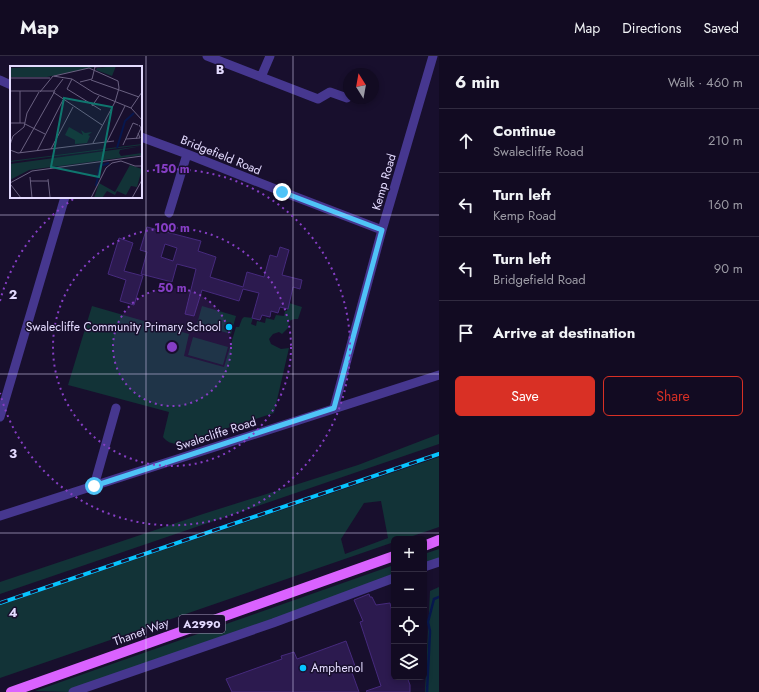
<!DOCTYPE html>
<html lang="en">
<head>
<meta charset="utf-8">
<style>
  :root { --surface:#120b22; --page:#1b142a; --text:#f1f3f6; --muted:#9c9ba5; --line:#312b40; --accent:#d93025 }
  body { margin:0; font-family:Jost,sans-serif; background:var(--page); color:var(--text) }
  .controls { position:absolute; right:12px; bottom:12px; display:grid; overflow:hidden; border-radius:6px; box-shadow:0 2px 6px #0003 }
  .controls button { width:36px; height:36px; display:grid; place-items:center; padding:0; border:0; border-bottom:1px solid var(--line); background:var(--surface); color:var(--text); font:20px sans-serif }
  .compass { position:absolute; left:343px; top:12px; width:36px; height:36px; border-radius:50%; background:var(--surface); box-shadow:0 2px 6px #0003; rotate:349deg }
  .stop { position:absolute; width:12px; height:12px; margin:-9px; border:3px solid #4fc3f7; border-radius:50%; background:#fff }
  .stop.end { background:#4fc3f7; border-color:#fff; box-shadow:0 1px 4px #0008 }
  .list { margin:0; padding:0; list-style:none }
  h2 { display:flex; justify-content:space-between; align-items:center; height:52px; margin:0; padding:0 16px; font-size:17px }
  h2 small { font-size:13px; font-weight:400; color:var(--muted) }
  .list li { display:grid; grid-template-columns:26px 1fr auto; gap:12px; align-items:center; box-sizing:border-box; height:64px; padding:0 16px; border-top:1px solid var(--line) }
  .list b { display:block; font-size:15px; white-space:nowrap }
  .list p { margin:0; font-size:13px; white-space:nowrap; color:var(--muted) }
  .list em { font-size:13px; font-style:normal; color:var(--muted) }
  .actions { display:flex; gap:8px; padding:12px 16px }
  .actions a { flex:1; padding:9px 0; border:1px solid var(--accent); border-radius:6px; text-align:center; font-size:14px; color:var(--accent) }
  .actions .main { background:var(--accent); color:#fff }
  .icon { flex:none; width:22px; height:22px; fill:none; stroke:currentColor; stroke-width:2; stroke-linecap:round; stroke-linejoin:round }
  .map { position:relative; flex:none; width:439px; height:636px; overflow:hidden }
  header { display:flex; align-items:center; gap:24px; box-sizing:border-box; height:56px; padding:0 20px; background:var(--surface); border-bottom:1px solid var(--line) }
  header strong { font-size:19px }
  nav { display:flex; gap:22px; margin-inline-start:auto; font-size:14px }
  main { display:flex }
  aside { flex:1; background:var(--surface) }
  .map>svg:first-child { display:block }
  .green { fill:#123337; fill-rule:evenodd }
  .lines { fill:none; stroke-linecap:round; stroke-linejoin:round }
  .stream { stroke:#07174e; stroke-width:2.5 }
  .building { fill:#2c1a4f; stroke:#462a7d; fill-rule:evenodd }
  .minor { stroke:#46378f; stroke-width:9 }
  .primary { stroke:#da62ff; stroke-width:10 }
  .rail-casing { stroke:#07c4ff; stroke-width:4 }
  .rail { stroke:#180f2d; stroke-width:2.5; stroke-dasharray:8; stroke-linecap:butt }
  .route { stroke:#4fc3f7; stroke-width:5 }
  .grid { fill:none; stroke:#e4dbff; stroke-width:1; stroke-opacity:0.55 }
  .ring { fill:none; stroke:#863ec5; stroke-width:2; stroke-dasharray:2 4 }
  .poi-dot { fill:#07c4ff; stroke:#180f2d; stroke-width:1.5 }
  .labels { text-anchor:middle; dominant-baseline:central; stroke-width:3; stroke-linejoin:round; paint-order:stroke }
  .shield { fill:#180f2d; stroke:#a79ec0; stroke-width:1 }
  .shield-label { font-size:11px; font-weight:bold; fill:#e4dbff }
  .street-label { font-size:12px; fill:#e4dbff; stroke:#180f2d }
  .poi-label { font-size:12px; fill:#e4dbff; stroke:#180f2d; text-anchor:end }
  .inset-river { fill:none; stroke:#07174e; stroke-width:2 }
  .inset-road { fill:none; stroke:#6a6181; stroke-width:1 }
  .view { fill:#0f766e; fill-opacity:0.15; stroke:#0f766e; stroke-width:2 }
  .inset-edge { fill:none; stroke:#e4dbff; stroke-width:2 }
  .grid-label { font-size:13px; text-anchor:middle; font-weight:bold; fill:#e4dbff; stroke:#180f2d; stroke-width:3; stroke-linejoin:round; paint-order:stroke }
  .centre { fill:#863ec5; stroke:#180f2d; stroke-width:2 }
  .ring-label { font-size:12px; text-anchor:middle; font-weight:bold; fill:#863ec5; stroke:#180f2d; stroke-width:3; stroke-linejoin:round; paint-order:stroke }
</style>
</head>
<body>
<header>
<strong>Map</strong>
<nav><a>Map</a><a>Directions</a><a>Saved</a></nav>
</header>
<main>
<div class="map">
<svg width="439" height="636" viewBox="0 0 439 636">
  <rect width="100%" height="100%" fill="#180f2d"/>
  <path class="green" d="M289 247 302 251 298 263H294L289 265 288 272 282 278 279 276 273 278 269 283 271 288 281 293 289 292 274 357 178 388C172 388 167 386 163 381L169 356 68 329 92 250 189 278 184 300 224 311 236 271H239L242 263 244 261 253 262 251 268 256 270 257 265 265 267 266 262 274 264 276 259 284 260 285 255H287Z
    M202 250 236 260 231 278 197 268Z
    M193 281 228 291 223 309 188 299Z
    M439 378V388L0 538V526L203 458 358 409Z
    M439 401V471L404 483H394V486L0 622V549ZM381 445 388 482 345 498 341 483 364 447Z
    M439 493V504L424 510V498Z
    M394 509V520L69 636 35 635Z
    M439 531V636H425L430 535Z"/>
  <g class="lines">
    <path class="stream" d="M427 636 430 575 428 566 434 543 439 541"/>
  </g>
  <path class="building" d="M147 171 201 185 198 195 216 201 210 221 243 231 247 216 264 221 270 199 277 201 280 191 289 194 282 219 302 224 300 233 293 231 288 253 280 251 278 257 271 255 270 261 262 259 260 264 252 262 259 237 243 233 239 245 202 234 194 260 185 258 196 213 177 208 172 226 141 218 147 196 140 194ZM165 188 177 192 173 205 161 201Z
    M119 182 133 187 124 215 143 220 134 249 120 245 126 224 108 218Z
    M369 538 370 541H372L376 549 390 547 392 556H394V621H407L410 629V636H367L366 635 381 630 360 566 363 565 354 544Z
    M346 585 355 610 350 611 359 636H232L226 623 282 603 281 600 294 596 297 603Z"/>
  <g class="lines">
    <path class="minor" d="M207 0 318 43 330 36 347 42
      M261 21 270 0
      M0 24 11 29
      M141 81 187 98 283 136 382 174
      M169 157 187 98
      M334 352 382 174 433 0
      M0 361 65 141
      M94 430 116 352
      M0 460 439 319
      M424 511 439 506
      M73 636 273 567 394 522"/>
    <path class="primary" d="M424 490 439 484
      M11 636 394 500"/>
    <g class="rail-casing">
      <path id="rail" d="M0 547 439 398"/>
    </g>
    <use href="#rail" class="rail"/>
  </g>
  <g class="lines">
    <path class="route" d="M94 430 334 352 382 174 282 136"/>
  </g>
  <path class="grid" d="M146 0V636M293 0V636M0 159H439M0 318H439M0 477H439"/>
  <circle cx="172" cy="291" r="59" fill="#863ec5" fill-opacity=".12"/>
  <g class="ring">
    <circle cx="172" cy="291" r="59"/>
    <circle cx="172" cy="291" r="119"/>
    <path d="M0 245A178 178 0 0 1 75 142M141 116A178 178 0 1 1 0 337"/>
  </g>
  <g class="poi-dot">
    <circle cx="229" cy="271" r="4"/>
    <circle cx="303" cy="612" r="4"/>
  </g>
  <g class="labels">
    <rect class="shield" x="179" y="559" width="46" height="18" rx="3"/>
    <g class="shield-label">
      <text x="202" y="568">A2990</text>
    </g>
    <g class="street-label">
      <text transform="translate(221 99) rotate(22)">Bridgefield Road</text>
      <text transform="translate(384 126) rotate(-74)">Kemp Road</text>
      <text transform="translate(216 378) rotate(-18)">Swalecliffe Road</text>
      <text transform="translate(141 576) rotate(-20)">Thanet Way</text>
    </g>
    <g class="poi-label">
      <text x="221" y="271">Swalecliffe Community Primary School</text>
      <text x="311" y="612" text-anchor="start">Amphenol</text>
    </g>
  </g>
  <g transform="translate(10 10)">
    <rect width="132" height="132" fill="#180f2d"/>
    <path d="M43 0H90L37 11H0V2ZM106 0 102 10 86 4 87 2ZM59 61 73 69 71 64 75 67 82 66 78 69 80 70 77 77 65 78V74L55 69ZM132 78V79L0 96V95ZM132 80 110 84 109 87 111 90 132 87V89L19 104 0 114V98ZM120 99 132 103 127 121 121 120 116 129 107 125 105 129 97 125 92 132H84L89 117 105 126Z" fill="#123337"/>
    <path class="inset-river" d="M107 82 115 55 124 47M86 120 90 100 99 97"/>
    <path class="inset-road" d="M84 1 101 0M44 10 79 2 108 15 109 22 105 36 83 77M0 12H40M62 13 57 23 91 44M81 14 129 31M70 16 82 13 85 1M0 25H44L53 13M30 26 43 10 62 13 84 27 121 42 132 54M43 26 92 59M82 40 89 30M121 42 132 26M0 57H15M10 57V25M15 58 35 68M116 73 130 72 128 67M126 73 131 62 129 59M97 76 115 40M0 79 3 70 14 61 17 47 29 26M113 79 123 57 128 59M41 83 63 41M0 84 8 87 104 75M27 85 53 34M10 87 45 25M20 111 22 132M38 113 40 131M20 115H38M0 117 22 105 132 90M1 119 11 132M81 132 96 102 102 97 111 95 125 100H132M122 132 132 114"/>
    <path class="view" d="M54 32 102 41 89 111 41 101Z"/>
    <rect width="132" height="132" class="inset-edge"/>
  </g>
  <g class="grid-label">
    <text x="220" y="18">B</text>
    <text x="13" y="243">2</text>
    <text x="13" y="402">3</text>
    <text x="13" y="561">4</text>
  </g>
  <circle cx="172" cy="291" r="6" class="centre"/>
  <g class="ring-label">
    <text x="172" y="117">150 m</text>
    <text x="172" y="176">100 m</text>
    <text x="172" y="236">50 m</text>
  </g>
</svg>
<div class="controls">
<button>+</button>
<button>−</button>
<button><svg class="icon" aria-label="locate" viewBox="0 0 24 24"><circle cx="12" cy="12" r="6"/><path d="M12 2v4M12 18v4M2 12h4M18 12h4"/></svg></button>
<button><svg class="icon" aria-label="layers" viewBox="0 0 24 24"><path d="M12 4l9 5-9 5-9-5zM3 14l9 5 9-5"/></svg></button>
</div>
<svg class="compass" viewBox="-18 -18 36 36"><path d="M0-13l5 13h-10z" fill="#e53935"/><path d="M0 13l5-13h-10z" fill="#9c9ba5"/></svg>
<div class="stop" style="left:94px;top:430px"></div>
<div class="stop end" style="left:282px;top:136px"></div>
</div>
<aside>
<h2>6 min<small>Walk · 460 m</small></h2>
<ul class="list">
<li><svg class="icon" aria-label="ahead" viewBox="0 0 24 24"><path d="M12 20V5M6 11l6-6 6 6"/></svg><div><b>Continue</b><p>Swalecliffe Road</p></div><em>210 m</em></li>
<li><svg class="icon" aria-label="left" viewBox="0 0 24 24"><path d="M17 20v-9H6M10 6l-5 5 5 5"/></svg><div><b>Turn left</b><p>Kemp Road</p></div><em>160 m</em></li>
<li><svg class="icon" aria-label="left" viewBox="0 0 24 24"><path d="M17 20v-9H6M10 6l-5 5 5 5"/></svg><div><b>Turn left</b><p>Bridgefield Road</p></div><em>90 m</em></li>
<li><svg class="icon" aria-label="arrive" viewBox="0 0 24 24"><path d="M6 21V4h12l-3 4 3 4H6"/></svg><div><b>Arrive at destination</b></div></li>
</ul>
<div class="actions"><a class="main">Save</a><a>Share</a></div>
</aside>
</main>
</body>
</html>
